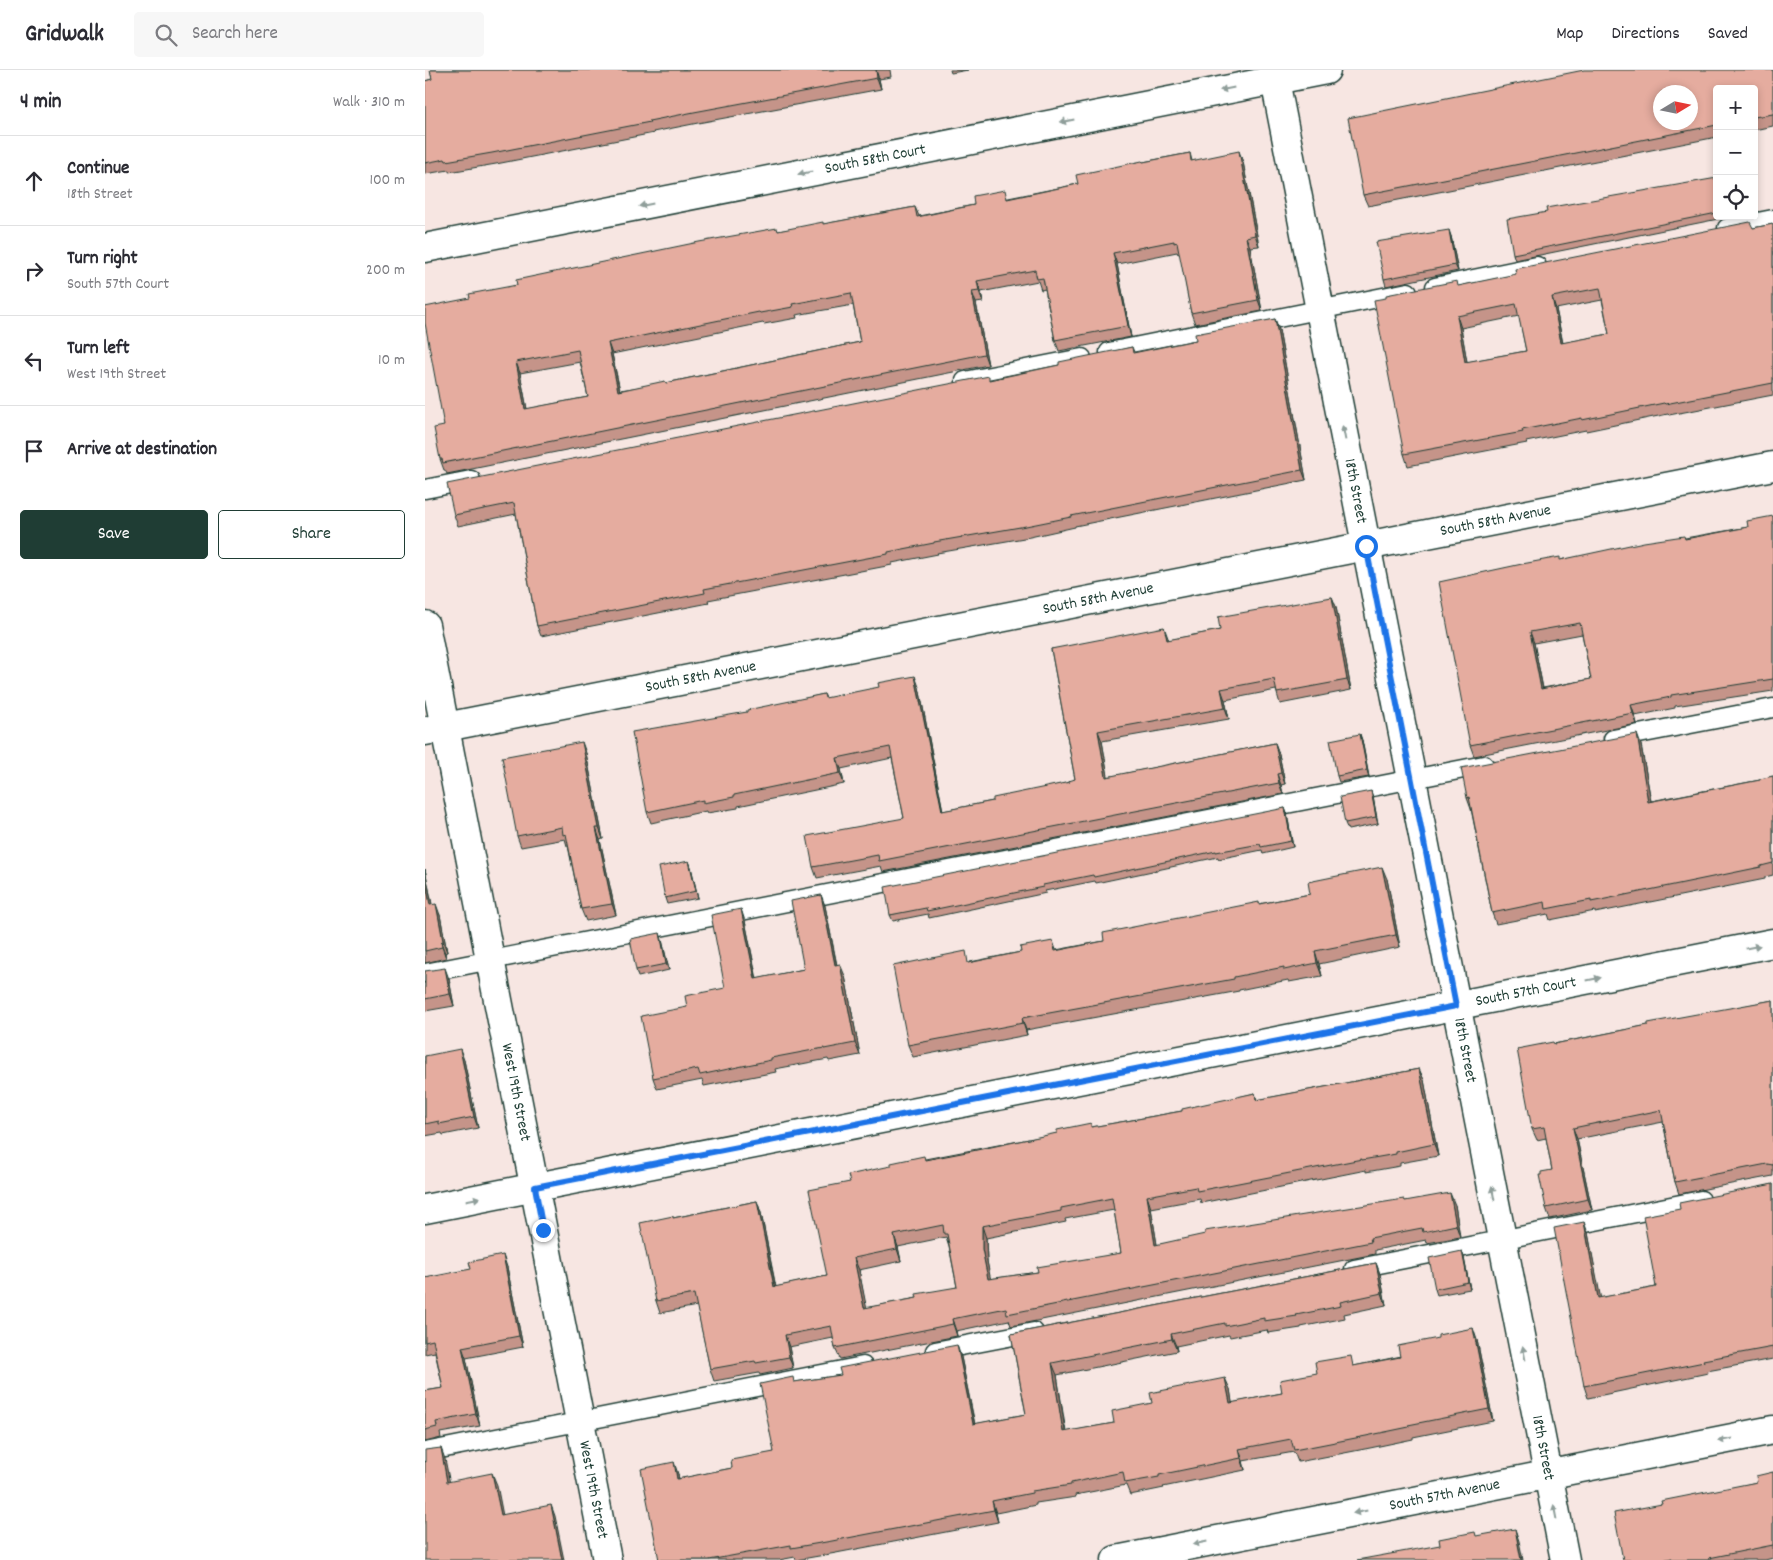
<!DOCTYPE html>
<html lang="en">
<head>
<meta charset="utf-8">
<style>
  :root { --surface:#fff; --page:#f7f7f7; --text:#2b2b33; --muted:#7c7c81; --line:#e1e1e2; --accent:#1f3d34 }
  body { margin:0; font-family:Dekko,sans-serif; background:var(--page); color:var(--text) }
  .controls { position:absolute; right:15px; top:15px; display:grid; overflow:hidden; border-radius:5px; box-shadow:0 2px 8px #0003 }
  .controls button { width:45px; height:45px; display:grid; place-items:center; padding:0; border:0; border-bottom:1px solid var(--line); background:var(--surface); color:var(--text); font:25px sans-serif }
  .compass { position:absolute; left:1228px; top:15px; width:45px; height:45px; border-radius:50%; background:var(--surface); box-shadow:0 2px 8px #0003; rotate:80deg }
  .stop { position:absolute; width:15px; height:15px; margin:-11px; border:4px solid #1a73e8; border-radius:50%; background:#fff }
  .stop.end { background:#1a73e8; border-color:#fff; box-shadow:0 1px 5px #0008 }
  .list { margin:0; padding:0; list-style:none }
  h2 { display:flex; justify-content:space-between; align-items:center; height:65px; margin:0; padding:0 20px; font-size:21px }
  h2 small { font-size:16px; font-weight:400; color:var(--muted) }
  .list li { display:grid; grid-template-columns:32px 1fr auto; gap:15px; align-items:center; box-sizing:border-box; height:90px; padding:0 20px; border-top:1px solid var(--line) }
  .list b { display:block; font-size:19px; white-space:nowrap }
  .list p { margin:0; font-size:16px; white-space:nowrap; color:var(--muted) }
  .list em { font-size:16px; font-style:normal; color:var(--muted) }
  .actions { display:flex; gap:10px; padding:15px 20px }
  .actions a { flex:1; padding:11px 0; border:1px solid var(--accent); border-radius:5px; text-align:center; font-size:18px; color:var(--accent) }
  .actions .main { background:var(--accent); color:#fff }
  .icon { flex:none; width:28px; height:28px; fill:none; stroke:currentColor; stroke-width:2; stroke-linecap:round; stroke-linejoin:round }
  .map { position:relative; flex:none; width:1348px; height:1490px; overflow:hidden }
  header { display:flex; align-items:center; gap:30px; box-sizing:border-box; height:70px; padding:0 25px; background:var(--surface); border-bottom:1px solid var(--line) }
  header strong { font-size:24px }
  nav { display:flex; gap:28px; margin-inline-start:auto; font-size:18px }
  .search { width:350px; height:45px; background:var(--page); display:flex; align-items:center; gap:12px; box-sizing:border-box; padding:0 18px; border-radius:5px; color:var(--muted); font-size:19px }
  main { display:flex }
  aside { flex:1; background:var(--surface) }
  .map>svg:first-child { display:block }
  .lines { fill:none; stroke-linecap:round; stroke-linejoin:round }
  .lane-casing { stroke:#1f3d34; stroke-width:21 }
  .street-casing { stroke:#1f3d34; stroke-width:31 }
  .lane { stroke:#fff; stroke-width:18 }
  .street { stroke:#fff; stroke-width:28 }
  .wall { fill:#c59489; stroke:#1f3d34; fill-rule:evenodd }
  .shaded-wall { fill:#a0786f; stroke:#1f3d34 }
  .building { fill:#e5ac9f; stroke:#1f3d34; fill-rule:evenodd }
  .oneway { fill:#8f9e9a }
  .route { stroke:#1a73e8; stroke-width:6 }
  .labels { text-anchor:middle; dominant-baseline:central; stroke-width:4; stroke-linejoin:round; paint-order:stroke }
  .street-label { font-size:16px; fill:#1f3d34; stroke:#fff }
</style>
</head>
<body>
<header>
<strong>Gridwalk</strong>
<div class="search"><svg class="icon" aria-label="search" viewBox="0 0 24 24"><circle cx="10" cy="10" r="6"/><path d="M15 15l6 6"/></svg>Search here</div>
<nav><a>Map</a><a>Directions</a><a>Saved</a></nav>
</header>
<main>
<aside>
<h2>4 min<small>Walk · 310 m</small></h2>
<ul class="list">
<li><svg class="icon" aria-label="ahead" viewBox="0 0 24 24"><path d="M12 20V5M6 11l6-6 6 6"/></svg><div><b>Continue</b><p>18th Street</p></div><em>100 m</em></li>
<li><svg class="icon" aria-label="right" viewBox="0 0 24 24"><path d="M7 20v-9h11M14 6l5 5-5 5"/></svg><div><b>Turn right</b><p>South 57th Court</p></div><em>200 m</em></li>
<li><svg class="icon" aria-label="left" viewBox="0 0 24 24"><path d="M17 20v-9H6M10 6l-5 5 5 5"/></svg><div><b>Turn left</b><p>West 19th Street</p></div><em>10 m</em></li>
<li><svg class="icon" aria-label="arrive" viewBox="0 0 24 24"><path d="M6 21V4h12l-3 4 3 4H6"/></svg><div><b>Arrive at destination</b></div></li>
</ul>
<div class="actions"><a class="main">Save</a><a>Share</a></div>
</aside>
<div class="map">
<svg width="1348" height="1490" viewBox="0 0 1348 1490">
  <rect width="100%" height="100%" fill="#f7e6e2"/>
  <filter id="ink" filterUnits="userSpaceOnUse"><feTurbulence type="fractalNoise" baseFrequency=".02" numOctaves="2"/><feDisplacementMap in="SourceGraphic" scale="10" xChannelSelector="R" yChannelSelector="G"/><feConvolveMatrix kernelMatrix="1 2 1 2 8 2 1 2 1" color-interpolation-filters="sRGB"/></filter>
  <g filter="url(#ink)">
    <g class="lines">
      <g class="lane-casing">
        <path id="lane" d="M1302 158 1348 149
          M1010 217 1112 196
          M684 282 983 222
          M540 311 657 288
          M0 419 46 410
          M1188 669 1348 638
          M0 903 1059 695
          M929 1199 1276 1130
          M510 1281 609 1262
          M0 1382 438 1296"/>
      </g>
      <g class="street-casing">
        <g id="street">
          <path id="s1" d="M848 0 1140 1490"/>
          <path id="s2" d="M0 178 901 0"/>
          <path id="s3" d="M0 555 182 1490"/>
          <path id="s4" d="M0 661 1348 396"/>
          <path id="s5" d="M0 1139 1348 873"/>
          <path id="s6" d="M691 1490 1348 1360"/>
        </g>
      </g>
      <use href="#lane" class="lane"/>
      <use href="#street" class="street"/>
    </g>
    <path class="wall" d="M5 0H465L466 7 454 9 456 19 273 53 228 62 229 63 71 94 24 102V100L0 104V11L7 9Z
      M525 0H543L526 3Z
      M1348 0V56L1329 60V19H1292V67L943 136 938 125Z
      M765 83 767 91 818 92 834 176 825 177 837 241 770 254 766 243 755 183 753 184 752 182 692 194 706 267 634 281 630 270 620 219 616 220 613 211 556 222 558 232 551 233 563 295 22 404 20 400H19L15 389 19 356 45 228 92 215 353 161 399 154 490 137 494 146 653 114 718 92ZM428 235 435 272 241 313 195 320 187 284 338 253 339 254 372 248 371 245ZM155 292 163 327 102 339 95 303Z
      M1292 108V146H1308L1090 190 1088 184Z
      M1348 154V325L1244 345 1243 344 1161 361V360L1101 372 1102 373 983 396 979 384 1034 216ZM1177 230 1184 264 1138 273 1131 239ZM1094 246 1101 281 1042 292 1036 258Z
      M1026 166 1033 201 961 216 959 209Z
      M850 249 854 260 881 410 650 456V457L605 467 512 483 513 484 467 493V495L283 530 284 533 116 566 112 556 91 444 33 456 29 445 565 309 634 295 707 277 709 282 771 270Z
      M1348 446V621L1250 636V638L1210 646 1212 654 1049 686 1045 675 1136 490 1260 468 1323 457ZM1157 564 1166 609 1118 618 1109 573Z
      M907 527 911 537 926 620 855 634 851 620 800 630 804 649 677 671 683 707 850 673 854 684 860 714 856 715 858 724 458 802 456 796 392 808 388 797 479 748 467 688 416 699 419 714 313 736V738L282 743 281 741 226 753 222 742 322 642 399 624 401 628 494 617 518 741 568 731 645 712 650 709 626 579 743 568 744 570 795 560Z
      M937 670 944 707 914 712 912 706Z
      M1216 675 1226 731 1335 710 1348 706V805L1340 807V809L1170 843V841L1125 850 1123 844 1071 854 1067 843 1046 739 1042 728Z
      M161 683 178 769 175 770 191 845 161 851 156 839 143 776H142L140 769 96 777 92 766Z
      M948 727 953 754 923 760 920 753Z
      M860 738 862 744 868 777 838 784 837 780 793 789V787L671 813 670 811 620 821 621 823 504 848 503 844 468 851 465 845Z
      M264 791 266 797 273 828 242 834 240 828Z
      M0 799 7 834 15 845 22 882 20 883 21 888 0 893Z
      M962 809 975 877 894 894 897 906 864 912 863 910 814 920V921L601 960 602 965 488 987 483 975 545 892 596 882 628 871 631 880 679 871 834 834Z
      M396 825 400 836 412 895 420 906 435 985 404 991 403 989 350 999 351 1002 279 1016 277 1010 232 1019 228 1008 300 918 320 851 332 909 379 899Z
      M237 870 244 900 213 907 211 900Z
      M0 901 24 909 29 936 0 941Z
      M1348 930V1106L1254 1124 1250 1112 1238 1052 1152 1069 1167 1140 1125 1149 1121 1138 1127 1100 1121 1068 1112 1070 1107 1059 1129 974Z
      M0 986 39 990 53 1058 18 1065 17 1063 0 1066Z
      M994 999 999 1010 1013 1086 975 1093V1096L941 1102V1100L776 1133 775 1129 726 1138 732 1175 980 1131 1030 1135 1035 1167 1002 1173 1001 1170 950 1180V1184L586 1256 584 1250 531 1261 532 1266 415 1289 410 1278 408 1268 364 1277 368 1298 335 1305 334 1303 289 1311 285 1299 272 1236 235 1243 231 1231 248 1148 332 1131 336 1143 351 1217 402 1206 425 1112 500 1089 667 1057 707 1050 757 1041 830 1023 832 1030ZM689 1140 696 1183 613 1202 565 1209 562 1191 561 1168 641 1152 640 1149ZM521 1167 524 1176 532 1217 492 1228 441 1238 434 1200 476 1191 473 1177Z
      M1348 1114V1289L1282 1301 1283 1303 1163 1328 1159 1316 1163 1163 1175 1228 1231 1217 1255 1139Z
      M1037 1181 1039 1188 1045 1219 1012 1225 1010 1219Z
      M951 1193 955 1204 961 1235 919 1244 920 1248 876 1257V1258L843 1263 842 1260 805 1267 804 1265 751 1276 752 1281 632 1305 641 1362 689 1353 805 1319 807 1333 857 1323 929 1296 1052 1270 1068 1351 988 1367V1369L945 1378 873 1392 869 1382 818 1391 820 1400 738 1417 739 1418 705 1425 701 1415 650 1425 651 1427 611 1433V1435L571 1443 573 1452 411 1483 371 1490 370 1487 354 1490H234L253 1404 254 1409 307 1398 349 1382 370 1312 536 1287 550 1354 601 1344 586 1264Z
      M82 1197 98 1277 41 1288 55 1356 15 1363 16 1368 0 1372V1321L18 1318 10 1282 0 1284V1208Z
      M1348 1402V1488L1340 1490H1198L1237 1434 1332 1412Z"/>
    <path class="shaded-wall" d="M451 0 454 9 456 19 452 8Z
      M814 81 818 92 834 176 830 165Z
      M1024 160 1026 166 1033 201 1030 195Z
      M821 167 825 177 837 241 833 230Z
      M688 183 692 194 706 267 703 256Z
      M552 211 556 222 558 232 554 221Z
      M547 222 551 233 563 295 559 284Z
      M1127 227 1131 239 1140 285 1136 273Z
      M1032 246 1036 258 1044 303 1040 292Z
      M850 249 854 260 881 410 877 400Z
      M183 273 187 284 197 331 193 321Z
      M91 292 95 303 104 350 100 339Z
      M907 527 911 537 926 620 922 610Z
      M739 557 743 568 746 581 742 570Z
      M1105 562 1109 573 1120 630 1116 619Z
      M490 606 494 617 520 752 517 741Z
      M796 619 800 630 804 649 800 638Z
      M1206 635 1210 646 1212 654 1208 643Z
      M673 661 677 671 685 718 681 707Z
      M935 664 937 670 944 707 942 700Z
      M1212 664 1216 675 1228 743 1223 732Z
      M157 672 161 683 178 769 174 758Z
      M850 673 854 684 860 714 856 703Z
      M412 688 416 699 419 714 415 703Z
      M852 704 856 715 858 724 854 713Z
      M946 721 948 727 953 754 951 747Z
      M860 738 862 744 868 777 866 771Z
      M171 758 175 770 191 845 187 834Z
      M264 791 266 797 273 828 271 821Z
      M957 797 962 809 975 877 971 865Z
      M0 799 9 846 5 835 0 808Z
      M396 825 400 836 414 907 410 895Z
      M11 834 15 845 22 882 18 871Z
      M316 839 320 851 334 921 330 909Z
      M235 863 237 870 244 900 241 894Z
      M16 872 20 883 21 888 17 877Z
      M890 881 894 894 897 906 892 893Z
      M415 894 420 906 435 985 430 973Z
      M20 898 24 909 29 936 25 924Z
      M597 948 601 960 602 965 598 953Z
      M35 979 39 990 53 1058 49 1047Z
      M994 999 999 1010 1013 1086 1009 1074Z
      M1148 1058 1152 1069 1167 1140 1163 1129Z
      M1025 1123 1030 1135 1035 1167 1031 1155Z
      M722 1126 726 1138 734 1187 730 1175Z
      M332 1131 336 1143 353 1229 349 1217Z
      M1159 1152 1163 1163 1178 1240 1173 1228Z
      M557 1156 561 1168 562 1191 568 1221 563 1209 557 1179Z
      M469 1165 473 1177 476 1191 472 1179Z
      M1037 1181 1039 1188 1045 1219 1043 1212Z
      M78 1185 82 1197 98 1277 94 1266Z
      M429 1188 434 1200 444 1250 439 1238Z
      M951 1193 955 1204 961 1235 957 1223Z
      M527 1249 531 1261 532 1266 528 1254Z
      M1048 1258 1052 1270 1068 1351 1064 1339Z
      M746 1264 751 1276 752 1281 747 1269Z
      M360 1265 364 1277 368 1298 364 1287Z
      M532 1275 536 1287 552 1366 548 1354Z
      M37 1277 41 1288 55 1356 51 1344Z
      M627 1293 632 1305 642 1374 638 1362Z
      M800 1308 805 1319 809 1345 805 1333Z
      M16 1378 20 1389 27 1424 22 1412Z
      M814 1379 818 1391 820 1400 816 1388Z
      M249 1392 253 1404 256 1421 252 1409Z
      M67 1403 72 1415 80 1456 76 1445Z
      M567 1431 571 1443 573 1452 569 1440Z
      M126 1435 130 1446 139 1490H137Z
      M1090 1459 1094 1471 1098 1490H1096Z"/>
    <path class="building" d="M5 0H451L452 8 269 42 224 51 225 52 67 83 21 91 20 89 0 93V11L7 9Z
      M1159 0H1348V44L1329 47V19H1292V55L938 125 923 48ZM1236 22H1266V52H1236Z
      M814 81 830 165 821 167 833 230 766 243 752 172 749 173V171L688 183 703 256 630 270 618 208 612 209 610 200 552 211 554 221 547 222 559 284 18 393 17 389H15L9 358 19 356 0 253V237L45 228 44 224 92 215 91 210 274 172 352 158 353 161 398 152V154L490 137 492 147 549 135 548 126 580 120 582 129 653 114 651 105 717 91 718 92 765 83 766 91ZM426 223 435 272 241 313 240 311 193 321 183 273 334 242 335 243 368 237 367 234ZM153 280 163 327 100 339 91 292Z
      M1292 108V143L1088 184 1082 149 1122 142 1121 138Z
      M1325 152 1328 158 1348 154V313L1240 334 1239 333 1157 350V348L1097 360 1098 362 979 384 949 230 961 228V225L1032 211 1033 216 1091 204 1090 199ZM1175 218 1184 264 1136 273 1127 227ZM1091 234 1101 281 1040 292 1032 246Z
      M1024 160 1030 195 959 209 951 172Z
      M850 249 877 400 646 446V447L601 456 509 472V473L463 482V484L279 519 280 523 112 556 89 433 29 445 22 414 564 306V310L634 295V292L707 277 708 283 771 270 770 264Z
      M1348 446V609L1246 625V627L1206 635 1208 643 1045 675 1014 512 1097 494 1135 487V490L1219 472 1259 466 1260 469 1323 457 1322 451ZM1155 553 1166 609 1116 619 1105 562Z
      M907 527 922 610 852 623 849 609 796 619 800 638 673 661 681 707 850 673 856 703 852 704 854 713 454 791 453 785 388 797 382 766 479 748 465 677 412 688 415 703 309 725V727L278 733V730L222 742 207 662 322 642V640L399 624 400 628 454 617 453 613 490 606 517 741 568 731V728L645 712 644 711 650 709 626 579 739 557 742 570 795 560 793 547Z
      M935 664 942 700 912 706 905 670Z
      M1212 664 1223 732 1335 710V709L1348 706V793L1336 796V797L1166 832V830L1121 839 1120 832 1067 843 1044 727 1042 728 1036 698Z
      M157 672 174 758H171L187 834 156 839 141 764 138 765 137 757 92 766 77 687Z
      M946 721 951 747 920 753 915 727Z
      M860 738 866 771 836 777 835 774 791 782V781L669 807 668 805 618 815V817L502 841 501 838 465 845 460 817Z
      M264 791 271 821 240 828 234 797Z
      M957 797 971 865 890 881 892 893 859 900V897L809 907V909L597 948 598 953 483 975 468 896 541 881 543 893 596 882 595 877 628 871 630 881 679 871 678 863 834 832V834L885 824 883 812Z
      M0 808 5 835 11 834 18 871 16 872 17 877 0 881Z
      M396 825 410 895 415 894 430 973 399 979V978L346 988V990L275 1005 273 999 228 1008 216 946 262 937 260 926 300 918 286 845 316 839 330 909 379 899 366 831Z
      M235 863 241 894 211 900 205 869Z
      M20 898 25 924 0 929V901Z
      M1348 930V1095L1342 1094 1250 1112 1236 1040 1148 1058 1163 1129 1121 1138 1114 1105H1116V1102L1127 1100 1119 1057 1107 1059 1092 979 1128 972 1129 974 1223 955V953Z
      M35 979 49 1047 14 1054V1051L0 1054V986Z
      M994 999 1009 1074 971 1082V1084L937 1090V1089L772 1121 771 1117 722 1126 730 1175 780 1164V1161L979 1129 980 1131 1025 1123 1031 1155 998 1162 997 1158 945 1168 946 1172 582 1244 581 1238 527 1249 528 1254 410 1278 406 1256 360 1265 364 1287 331 1293 330 1291 285 1299 269 1224 231 1231 215 1153 248 1146V1148L332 1131 349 1217 402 1206 384 1120 425 1112 423 1105 466 1096V1093L499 1086 500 1090 547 1081 632 1063V1060L666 1053V1057L707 1050 757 1041V1039L830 1023 831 1030ZM687 1128 696 1183 612 1197 613 1202 563 1209 557 1179V1156L636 1141V1138ZM518 1155 519 1164H522L532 1217 491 1224 492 1228 439 1238 429 1188 472 1179 469 1165Z
      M1348 1114V1277L1278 1290 1279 1292 1159 1316 1129 1158 1159 1152 1173 1228 1231 1217 1218 1146 1255 1139 1254 1133Z
      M1037 1181 1043 1212 1010 1219 1004 1188Z
      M78 1185 94 1266 37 1277 51 1344 11 1352 12 1357 0 1360V1321L18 1318 8 1270 0 1272V1208L46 1199 44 1192Z
      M951 1193 957 1223 915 1232 916 1236 871 1245 872 1246 839 1251V1248L800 1256V1253L746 1264 747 1269 627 1293 638 1362 689 1353 687 1341 727 1333 725 1323 800 1308 805 1333 857 1323 855 1310 892 1303 890 1292 926 1286 928 1296 975 1287 973 1276 1013 1268V1265L1048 1258 1064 1339 983 1355 984 1357 941 1366 869 1380 866 1369 814 1379 816 1388 734 1405V1407L700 1413 698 1402 646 1413V1415L607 1421V1423L567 1431 569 1440 407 1471 366 1478V1475L284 1490H234L216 1399 249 1392 252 1409 307 1398 306 1390 349 1382 335 1314 368 1307 369 1312 416 1305 414 1298 532 1275 548 1354 601 1344 586 1264Z
      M16 1378 22 1412 67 1403 76 1445 126 1435 137 1490H0V1380Z
      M1348 1402V1475L1284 1488V1490H1247V1488L1237 1490H1198L1189 1443 1237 1434 1236 1431 1332 1412 1331 1406Z
      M1090 1459 1096 1490H932L1015 1475 1014 1469 1050 1462 1051 1466Z"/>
    <defs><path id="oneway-solid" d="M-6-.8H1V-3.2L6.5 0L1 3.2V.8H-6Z" transform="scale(1.25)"/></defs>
    <g class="oneway">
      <use href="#oneway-solid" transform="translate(802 19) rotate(169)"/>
      <use href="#oneway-solid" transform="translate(642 51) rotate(169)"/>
      <use href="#oneway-solid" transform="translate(380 103) rotate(169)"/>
      <use href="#oneway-solid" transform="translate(221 135) rotate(169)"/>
      <use href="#oneway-solid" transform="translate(919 363) rotate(-101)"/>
      <use href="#oneway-solid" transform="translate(1328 877) rotate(-11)"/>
      <use href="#oneway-solid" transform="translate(1169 909) rotate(-11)"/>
      <use href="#oneway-solid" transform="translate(1068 1123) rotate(-101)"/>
      <use href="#oneway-solid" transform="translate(48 1129) rotate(-11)"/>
      <use href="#oneway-solid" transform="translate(1099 1283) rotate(-101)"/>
      <use href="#oneway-solid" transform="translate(1300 1370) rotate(169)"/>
      <use href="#oneway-solid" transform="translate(935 1442) rotate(169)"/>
      <use href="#oneway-solid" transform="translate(1130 1442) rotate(-101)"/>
      <use href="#oneway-solid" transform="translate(775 1473) rotate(169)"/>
    </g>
  </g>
  <g class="lines" filter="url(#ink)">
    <path class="route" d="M118 1160 110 1117 1031 936 941 476"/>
  </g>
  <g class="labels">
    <g class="street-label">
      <text stroke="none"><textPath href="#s2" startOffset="459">South 58th Court</textPath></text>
      <text stroke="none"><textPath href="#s1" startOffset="429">18th Street</textPath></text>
      <text stroke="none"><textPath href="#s4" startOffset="1091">South 58th Avenue</textPath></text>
      <text stroke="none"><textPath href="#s4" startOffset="686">South 58th Avenue</textPath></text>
      <text stroke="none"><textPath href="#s4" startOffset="281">South 58th Avenue</textPath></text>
      <text stroke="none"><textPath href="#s5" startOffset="1122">South 57th Court</textPath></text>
      <text stroke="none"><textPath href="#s1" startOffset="999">18th Street</textPath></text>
      <text stroke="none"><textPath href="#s3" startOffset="476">West 19th Street</textPath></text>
      <text stroke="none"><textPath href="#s1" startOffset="1404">18th Street</textPath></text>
      <text stroke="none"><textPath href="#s3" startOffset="881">West 19th Street</textPath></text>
      <text stroke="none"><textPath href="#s6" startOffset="335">South 57th Avenue</textPath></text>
    </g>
  </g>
</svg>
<div class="controls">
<button>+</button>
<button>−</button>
<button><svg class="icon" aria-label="locate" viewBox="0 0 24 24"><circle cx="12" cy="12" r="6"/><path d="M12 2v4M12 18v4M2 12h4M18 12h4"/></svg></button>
</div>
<svg class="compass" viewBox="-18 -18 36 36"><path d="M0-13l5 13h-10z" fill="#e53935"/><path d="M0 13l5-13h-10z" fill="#7c7c81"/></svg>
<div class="stop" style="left:941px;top:476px"></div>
<div class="stop end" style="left:118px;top:1160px"></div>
</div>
</main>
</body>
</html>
